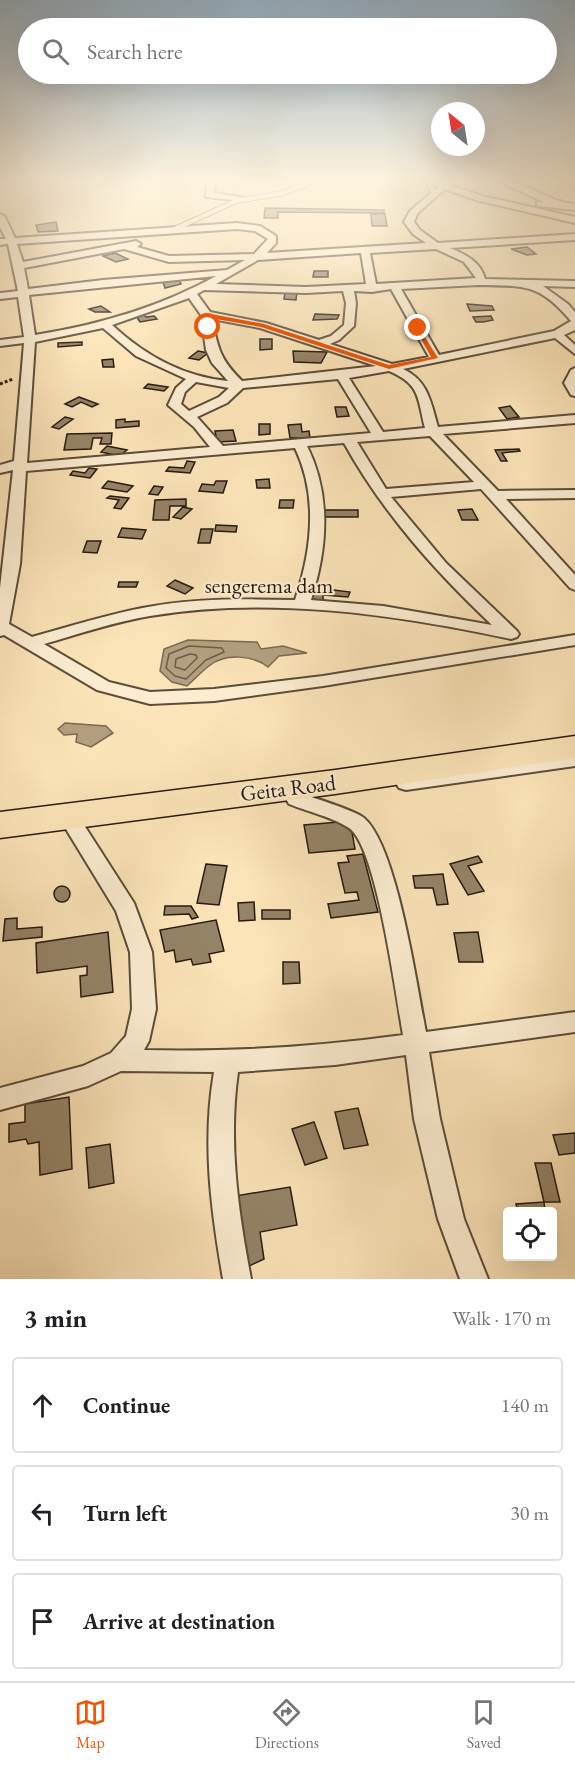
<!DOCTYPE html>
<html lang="en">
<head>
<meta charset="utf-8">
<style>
  :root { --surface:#fff; --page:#f2f2f2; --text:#202124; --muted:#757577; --line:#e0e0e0; --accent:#ea580c }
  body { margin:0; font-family:"EB Garamond",serif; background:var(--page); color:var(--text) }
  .controls { position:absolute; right:18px; bottom:18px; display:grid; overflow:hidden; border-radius:6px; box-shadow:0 6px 24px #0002 }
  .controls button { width:54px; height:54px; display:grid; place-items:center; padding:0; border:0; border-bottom:2px solid var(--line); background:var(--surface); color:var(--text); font:30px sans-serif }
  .compass { position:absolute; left:431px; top:102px; width:54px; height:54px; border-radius:50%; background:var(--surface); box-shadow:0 6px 24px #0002; rotate:330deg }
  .stop { position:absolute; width:18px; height:18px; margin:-14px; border:4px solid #ea580c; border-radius:50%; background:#fff }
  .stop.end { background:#ea580c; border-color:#fff; box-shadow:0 2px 6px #0008 }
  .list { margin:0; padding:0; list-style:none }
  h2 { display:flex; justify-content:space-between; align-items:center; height:78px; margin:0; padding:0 24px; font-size:26px }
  h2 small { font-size:20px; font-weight:400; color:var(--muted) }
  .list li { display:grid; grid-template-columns:39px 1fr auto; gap:18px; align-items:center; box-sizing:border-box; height:96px; margin:0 12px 12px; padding:0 12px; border:2px solid var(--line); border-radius:6px }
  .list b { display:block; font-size:22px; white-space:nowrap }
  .list em { font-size:20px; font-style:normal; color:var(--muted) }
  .icon { flex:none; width:33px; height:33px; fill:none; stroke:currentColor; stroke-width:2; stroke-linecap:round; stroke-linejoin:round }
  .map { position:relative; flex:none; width:575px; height:1279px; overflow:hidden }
  .search { position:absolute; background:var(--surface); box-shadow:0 6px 24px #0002; left:18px; right:18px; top:18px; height:66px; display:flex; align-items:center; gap:15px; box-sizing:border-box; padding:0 21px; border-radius:33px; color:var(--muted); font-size:22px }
  .sheet { height:402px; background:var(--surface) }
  nav { display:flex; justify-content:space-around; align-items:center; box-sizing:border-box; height:84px; border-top:2px solid var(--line); background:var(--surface); font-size:16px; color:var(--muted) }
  nav a { display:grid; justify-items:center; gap:3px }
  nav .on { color:var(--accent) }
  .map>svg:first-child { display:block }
  .water { fill:#b39f7f; stroke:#7b6952; stroke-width:1.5 }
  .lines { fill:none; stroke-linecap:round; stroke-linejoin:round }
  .shore { stroke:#6d5c47; stroke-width:1.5 }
  .building { fill:#958367; stroke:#27190f; stroke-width:1.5 }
  .lane-casing { stroke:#5c4c39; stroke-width:6 }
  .street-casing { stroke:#5c4c39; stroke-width:4 }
  .highway-casing { stroke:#27190f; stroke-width:3 }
  .path { stroke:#27190f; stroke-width:3; stroke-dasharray:3 2; stroke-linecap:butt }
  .lane { stroke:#fcedd1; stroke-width:4.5 }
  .street { fill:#fcedd1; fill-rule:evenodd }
  .highway { fill:#fbe4b8; fill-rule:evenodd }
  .route { fill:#ea580c }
  .labels { text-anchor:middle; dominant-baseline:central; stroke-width:4.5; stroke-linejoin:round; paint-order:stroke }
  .street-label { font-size:22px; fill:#27190f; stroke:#fcedd1 }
</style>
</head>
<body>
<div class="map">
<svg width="575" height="1279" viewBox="0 0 575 1279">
  <rect width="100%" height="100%" fill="#fbe4b8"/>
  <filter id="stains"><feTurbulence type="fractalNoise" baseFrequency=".00333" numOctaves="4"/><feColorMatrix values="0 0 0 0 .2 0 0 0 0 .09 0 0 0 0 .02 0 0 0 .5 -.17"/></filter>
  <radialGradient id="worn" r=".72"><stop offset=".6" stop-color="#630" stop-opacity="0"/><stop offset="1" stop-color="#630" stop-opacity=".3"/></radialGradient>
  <path class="water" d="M188 640 257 642 261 649 283 646 307 653 279 656 268 667C253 655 225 653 209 666 201 672 194 680 187 686L172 682 160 671 164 649Z
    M65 723 106 726 113 733 91 747 76 742 77 734 64 735 58 729Z"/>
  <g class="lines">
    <path class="shore" d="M189 646 222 648 224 652 206 660 186 679 175 676 166 668 169 654Z
      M190 654 196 655 197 658 185 670 175 667 176 659Z"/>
  </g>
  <path class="building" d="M265 208 384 210V213L278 212V218H264Z
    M371 214H385L387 226H372Z
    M56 222 58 231 38 232 36 225Z
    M527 247 536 254 527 255 511 249Z
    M115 253 128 259 116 262 103 256Z
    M314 271H328V277H313Z
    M179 279 181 284 165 288 163 282Z
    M285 292H297L296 300 284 299Z
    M467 304 492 306 494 310 470 311Z
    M101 306 110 312H95L89 309Z
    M315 314 339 315 337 319 313 320Z
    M144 315 146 317 154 316 157 319 140 322 136 316Z
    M491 316 493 320 483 322H476L473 317Z
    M260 339H272V349L260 350Z
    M82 342V345L58 347V343Z
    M198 351 208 353 199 360 189 358Z
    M293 351 327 352 321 363 294 362Z
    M113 359 114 367H103L102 360Z
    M148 384 168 387 164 391 144 388Z
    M79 397 98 404 92 407 81 402 72 407 65 404Z
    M510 406 519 417 507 419 499 408Z
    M335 407H346L349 416 337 417Z
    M65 417 73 419 59 429 52 427Z
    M125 419V422L139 421V426L116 428V420Z
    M259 424H270V434L259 435Z
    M301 424 302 432 309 431 310 438H290L288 425Z
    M233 430 236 441 217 442 215 431Z
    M112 433 111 444H100L102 438H93L91 449 64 450 67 434Z
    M107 446 127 450 120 456 101 452Z
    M519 449 520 451 502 453 507 461H501L495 450Z
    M187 461 195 462 190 473 166 471 169 467 184 468Z
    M89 468 97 469 90 478 70 475 73 471 85 473Z
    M269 479 270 488H257L256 480Z
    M108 481 133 486 127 492 102 488Z
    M216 481H227L223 493 199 491 202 484 214 485Z
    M154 486 163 487 158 495 149 494Z
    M110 496 129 498 121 509 114 508 119 500 107 498Z
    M186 499V506H170L169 520H153L155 500Z
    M280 500H294L293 508H279Z
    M183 507 192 509 181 519 173 517Z
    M472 509 478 520H462L458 510Z
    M324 510H358V517H325Z
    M216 525 237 526 236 532 215 531Z
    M122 528 146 530 142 539 118 537Z
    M201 529H213L210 543H198Z
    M87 541H101L97 553 83 552Z
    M175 580 193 588 185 594 167 586Z
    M119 582H138L136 587H118Z
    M310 588H323V605L310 604Z
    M326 589 350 592 348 597 324 595Z
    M350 821 355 849 309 853 304 825Z
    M363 854 378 912 331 918 328 904 359 900 357 892 345 893 338 863 349 862 347 856Z
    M478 856 482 862 468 866 484 891 468 895 450 864Z
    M206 864 227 866 219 905 197 903Z
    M443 874 448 904 437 905 433 888H415L413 876Z
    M54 894a8 8 0 1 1 16 0a8 8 0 1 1-16 0Z
    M254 902 255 920 239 921 238 903Z
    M165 906H191L198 917 192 919 189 914 164 915Z
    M262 910H290V919H262Z
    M17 918V929L42 927V937L3 941 5 919Z
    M216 920 224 951 209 954 211 962 193 965 191 959 176 962 174 950 165 952 160 930Z
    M108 932 113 992 81 997 80 976 87 975V966L37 973 36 943Z
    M478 932 483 962H459L454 933Z
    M283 962H299L300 983 283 984Z
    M69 1097 72 1169 40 1175 39 1142 28 1144 26 1139 9 1142V1124L25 1122V1104Z
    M358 1108 368 1145 344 1149 335 1112Z
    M314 1122 327 1158 305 1165 292 1129Z
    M575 1133V1153L559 1155 553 1135Z
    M110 1144 114 1183 89 1188 86 1148Z
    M535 1163H551L560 1202H544Z
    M290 1187 297 1225 260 1232 264 1259 245 1268 235 1196Z
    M544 1202 545 1212H518L516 1204Z"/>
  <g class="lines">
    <g class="lane-casing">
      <path id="lane" d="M427 180 434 193
        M175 229 236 201 283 193 317 180"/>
    </g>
    <g class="street-casing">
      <path id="street" d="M207 180H215L214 193 247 198 243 201 206 197Z
        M423 180 442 182 454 180 449 185 482 196 575 217V223L476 200 445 189 417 214 414 222 420 230 438 243 575 234V240L450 248C465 254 481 262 485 279L575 281V287L543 286 568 304 575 312V330L564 335 575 345V354L555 338 403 369C428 380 431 403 438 427L575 415V423L443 434 498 491 575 490V498L506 499 575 575V590L570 588 481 489 391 497 446 563 517 631 519 634 517 637 511 639C394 614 269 596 150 616 114 622 79 634 44 644L109 682 150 692 214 689 323 676 575 635V645L323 686 214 701 150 704 97 690 4 635 0 636V588L13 470 0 473V465L14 461 24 343 0 346V340L24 337 18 297 0 299V293L18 291 8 244 0 245V239H6L0 227V214L5 217 15 238 237 223 260 226 276 236V243L267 253 426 243 413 234 404 222 410 211 438 187ZM237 229 255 231 268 239 254 254 169 256 137 247 141 244 136 241 23 262 17 244ZM124 249 169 262 245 260 227 270 103 280 28 289 24 268ZM436 249 464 262 476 278 376 284 370 253ZM361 253 366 284 306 287 216 284 258 260ZM216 276C160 307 98 325 35 335L29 295ZM478 285C524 286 539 283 571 321L554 331 439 355 401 289ZM391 289 429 357 392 364 330 344 339 340 354 326 356 303 354 291 372 292ZM204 290 306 293 343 291 346 303 344 325 331 336 319 340 266 323 210 312 197 294ZM189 298 201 315 206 350 212 363 228 381C184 377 144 355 112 325ZM212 319 260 328 376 366 242 381C220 359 218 349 212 319ZM103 328 136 356 186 379 176 388 168 405 194 427 210 447 27 463 35 342ZM389 371C421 385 417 397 425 428L383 432 349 378ZM338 379 371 433 223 446 197 417 227 403 243 388ZM196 382 229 388 219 397 189 411 181 404 185 392ZM430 436 474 482 386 489 357 442ZM344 443C383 513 434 570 492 625L383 606 311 600C327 550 332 496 307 446ZM295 448C318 496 312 550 295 600 246 599 197 598 148 607 109 614 71 626 32 637L9 624 20 564 26 471Z
        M496 180C525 180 548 202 575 204V210L537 206V202H544Z
        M566 180H575V189Z
        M575 368V396L571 395 564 383 571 370Z
        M575 754V766L406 790 399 788 396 783 399 778 406 776Z
        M296 792C309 796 356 811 364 818 397 846 417 987 426 1032L575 1012V1032L429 1052 440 1119 464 1219 488 1279H460L438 1219 414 1119 406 1055 335 1065 238 1072C228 1142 238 1210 251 1279H223C211 1210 202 1142 214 1072L121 1071 88 1086 0 1110V1088L83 1066 111 1053 126 1036 132 1009 130 952 116 911 58 816 61 811H75L134 903 152 952 156 1009 149 1041 144 1050C231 1052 316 1047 403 1035 396 997 377 847 349 828 335 818 306 811 289 804L286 799 289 794Z"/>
    </g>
    <g class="highway-casing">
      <path id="highway" d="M575 736V758L335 794 0 838V812L335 770Z"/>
    </g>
    <path class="path" d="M0 384 13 379"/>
    <use href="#lane" class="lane"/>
    <use href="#street" class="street"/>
    <use href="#highway" class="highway"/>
  </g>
  <linearGradient id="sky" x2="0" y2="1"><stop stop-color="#93acbe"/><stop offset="0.5" stop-color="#fdf3df"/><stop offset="1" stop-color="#fdf3df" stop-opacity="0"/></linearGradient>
  <rect width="575" height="359" fill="url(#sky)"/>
  <path class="route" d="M206 313 264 324 389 365 431 357 415 328 418 326 438 358 389 369 261 327 210 318 211 327 206 328 203 315Z"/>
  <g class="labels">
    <g class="street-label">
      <text x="269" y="585">sengerema dam</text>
      <text transform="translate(288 788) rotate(-7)">Geita Road</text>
    </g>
  </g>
  <rect width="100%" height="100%" filter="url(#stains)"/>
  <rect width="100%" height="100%" fill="url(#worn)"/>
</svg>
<div class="controls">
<button><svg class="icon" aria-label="locate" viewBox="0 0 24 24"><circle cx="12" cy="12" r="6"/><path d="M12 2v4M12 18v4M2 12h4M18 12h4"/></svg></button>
</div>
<svg class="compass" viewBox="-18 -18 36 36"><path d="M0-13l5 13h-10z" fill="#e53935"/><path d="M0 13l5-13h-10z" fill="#757577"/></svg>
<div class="stop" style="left:208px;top:327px"></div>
<div class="stop end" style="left:418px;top:328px"></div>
<div class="search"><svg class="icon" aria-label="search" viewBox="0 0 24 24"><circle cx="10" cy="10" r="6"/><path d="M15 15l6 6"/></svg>Search here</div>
</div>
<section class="sheet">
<h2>3 min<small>Walk · 170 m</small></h2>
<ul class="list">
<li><svg class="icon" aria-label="ahead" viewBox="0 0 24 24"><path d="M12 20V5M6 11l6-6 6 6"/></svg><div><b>Continue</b></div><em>140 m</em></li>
<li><svg class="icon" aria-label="left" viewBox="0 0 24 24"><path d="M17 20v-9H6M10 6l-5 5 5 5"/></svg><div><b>Turn left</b></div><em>30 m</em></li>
<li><svg class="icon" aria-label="arrive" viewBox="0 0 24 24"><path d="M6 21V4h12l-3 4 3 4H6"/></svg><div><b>Arrive at destination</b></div></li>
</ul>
</section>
<nav>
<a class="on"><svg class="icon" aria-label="map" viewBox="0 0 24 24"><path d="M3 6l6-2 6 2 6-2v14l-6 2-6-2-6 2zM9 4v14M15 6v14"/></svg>Map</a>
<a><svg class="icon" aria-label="directions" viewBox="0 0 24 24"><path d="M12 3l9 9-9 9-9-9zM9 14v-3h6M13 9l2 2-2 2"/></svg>Directions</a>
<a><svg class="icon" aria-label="saved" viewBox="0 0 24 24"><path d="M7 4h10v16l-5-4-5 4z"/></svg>Saved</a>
</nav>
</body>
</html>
